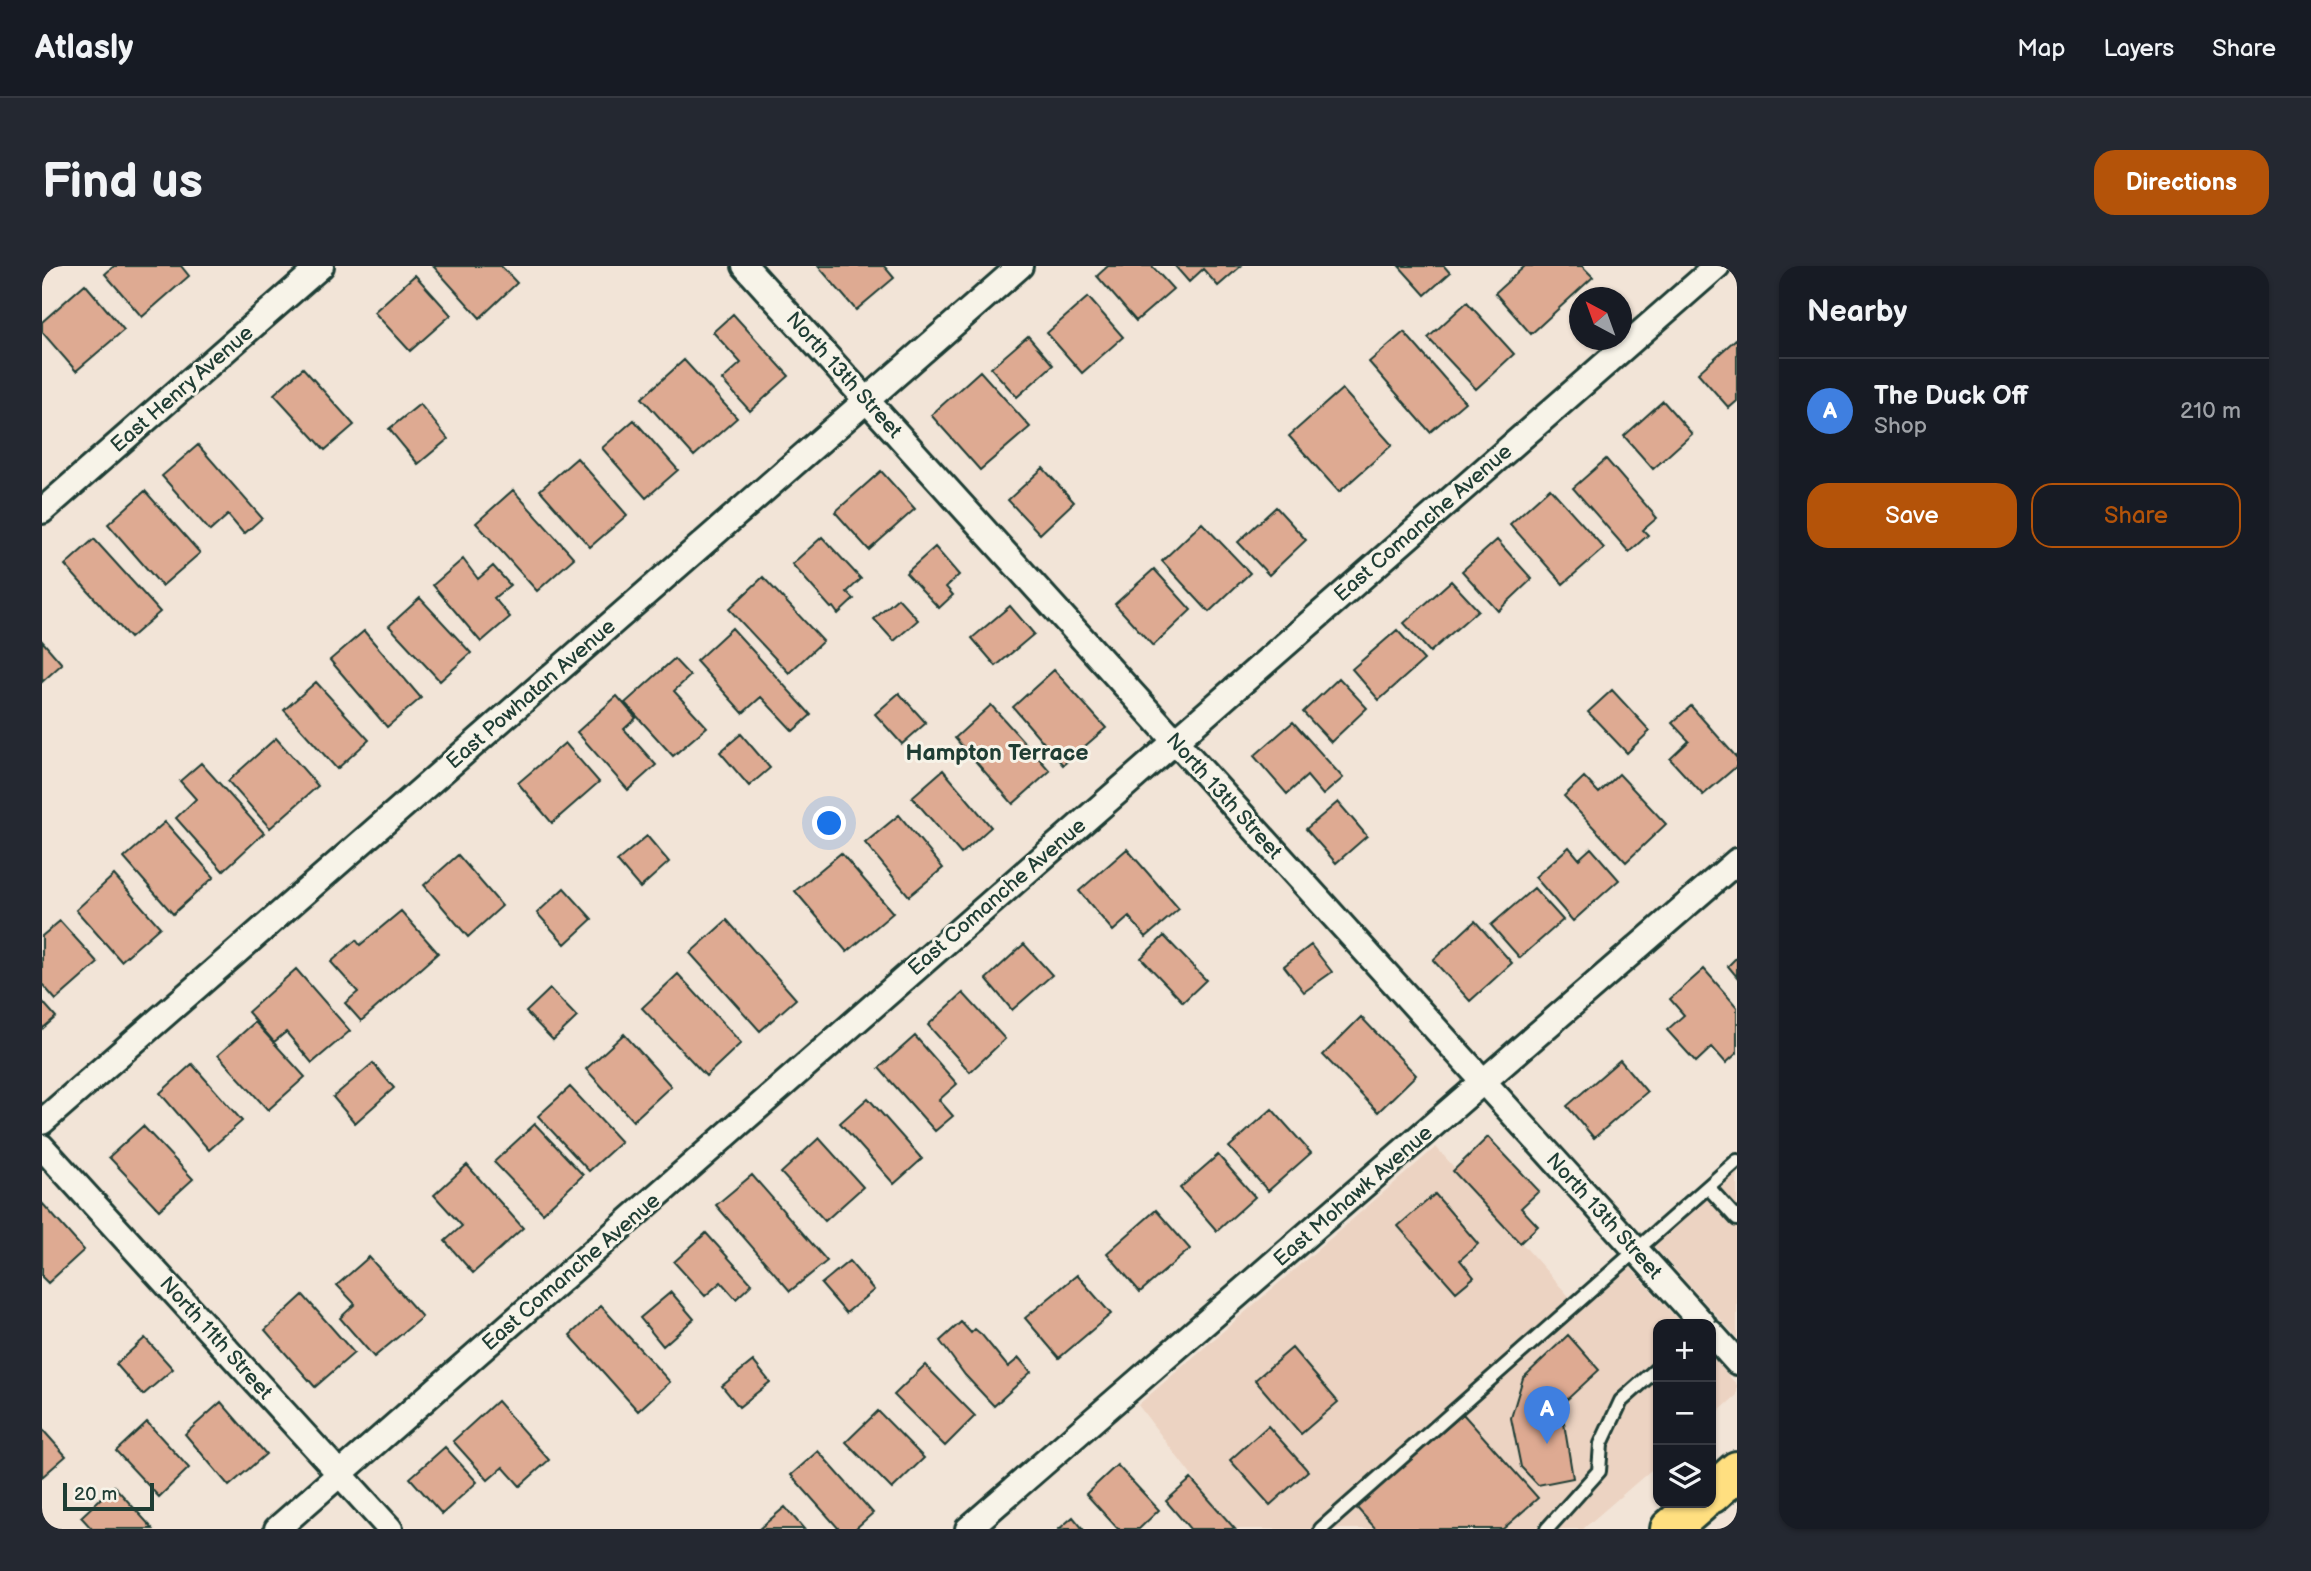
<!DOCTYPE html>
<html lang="en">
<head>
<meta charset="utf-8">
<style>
  :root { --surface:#171b24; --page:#242831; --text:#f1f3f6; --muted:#9ea1a6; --line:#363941; --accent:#b45309 }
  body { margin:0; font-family:"Balsamiq Sans",sans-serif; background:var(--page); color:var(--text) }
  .controls { position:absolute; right:21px; bottom:21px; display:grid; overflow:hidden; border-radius:14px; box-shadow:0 2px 5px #0004 }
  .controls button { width:63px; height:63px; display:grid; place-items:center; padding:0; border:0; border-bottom:2px solid var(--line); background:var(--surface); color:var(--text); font:35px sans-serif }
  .compass { position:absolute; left:1527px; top:21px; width:63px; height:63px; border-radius:50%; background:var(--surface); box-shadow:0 2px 5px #0004; rotate:319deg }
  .scale { position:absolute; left:21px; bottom:18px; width:91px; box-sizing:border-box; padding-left:7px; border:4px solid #1f3d34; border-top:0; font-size:19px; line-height:24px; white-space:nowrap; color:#1f3d34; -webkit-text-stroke:5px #f7f3e8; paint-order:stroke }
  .you { position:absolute; left:788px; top:558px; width:24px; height:24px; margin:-18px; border:5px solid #fff; border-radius:50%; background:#1a73e8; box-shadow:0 0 0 10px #1a73e833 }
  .badge { display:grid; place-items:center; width:46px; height:46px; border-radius:50%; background:var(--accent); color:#fff; font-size:23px; font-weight:700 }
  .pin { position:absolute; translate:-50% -58px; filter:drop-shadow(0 2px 4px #0008) }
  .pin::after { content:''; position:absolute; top:37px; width:24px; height:21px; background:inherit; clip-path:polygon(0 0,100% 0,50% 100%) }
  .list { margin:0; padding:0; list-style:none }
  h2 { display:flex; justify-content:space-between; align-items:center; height:91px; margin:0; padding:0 28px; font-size:30px }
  h2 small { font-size:23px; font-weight:400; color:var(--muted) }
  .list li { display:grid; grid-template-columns:46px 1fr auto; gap:21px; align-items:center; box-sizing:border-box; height:105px; padding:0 28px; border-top:2px solid var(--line) }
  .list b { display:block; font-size:26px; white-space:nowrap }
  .list p { margin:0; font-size:23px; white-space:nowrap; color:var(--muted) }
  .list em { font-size:23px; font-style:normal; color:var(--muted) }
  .actions { display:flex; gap:14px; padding:21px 28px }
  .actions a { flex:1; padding:16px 0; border:2px solid var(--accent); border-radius:21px; text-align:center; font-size:24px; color:var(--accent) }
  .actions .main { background:var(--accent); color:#fff }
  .icon { flex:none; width:38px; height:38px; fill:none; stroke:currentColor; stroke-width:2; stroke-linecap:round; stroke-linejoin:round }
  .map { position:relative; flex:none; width:1695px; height:1263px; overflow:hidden; border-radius:21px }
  header { display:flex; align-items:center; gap:42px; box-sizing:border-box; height:98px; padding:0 35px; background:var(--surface); border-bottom:2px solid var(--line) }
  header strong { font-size:33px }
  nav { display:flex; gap:38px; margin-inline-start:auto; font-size:24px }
  .intro { display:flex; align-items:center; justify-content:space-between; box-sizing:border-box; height:168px; padding:0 42px }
  h1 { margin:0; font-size:49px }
  .button { padding:18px 32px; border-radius:21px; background:var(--accent); color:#fff; font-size:24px; font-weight:700 }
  main { display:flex; gap:42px; padding:0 42px }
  aside { flex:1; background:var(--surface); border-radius:21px; box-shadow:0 2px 5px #0004 }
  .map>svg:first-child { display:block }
  .built { fill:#ecd3c2 }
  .building { fill:#deaa92; stroke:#1f3d34; stroke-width:2 }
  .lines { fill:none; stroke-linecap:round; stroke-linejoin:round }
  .lane-casing { stroke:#1f3d34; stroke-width:18 }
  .street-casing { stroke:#1f3d34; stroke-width:30 }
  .primary-casing { stroke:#1f3d34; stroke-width:44 }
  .lane { stroke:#f7f3e8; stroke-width:12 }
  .street { stroke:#f7f3e8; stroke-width:24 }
  .primary { stroke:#ffdf80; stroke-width:38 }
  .labels { text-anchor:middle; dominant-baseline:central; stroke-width:6; stroke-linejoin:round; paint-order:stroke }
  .street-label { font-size:21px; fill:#1f3d34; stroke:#f7f3e8 }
  .neighbourhood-label { font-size:23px; font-weight:bold; fill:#1f3d34; stroke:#f7f3e8 }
</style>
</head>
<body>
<header>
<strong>Atlasly</strong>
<nav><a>Map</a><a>Layers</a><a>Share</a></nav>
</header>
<div class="intro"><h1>Find us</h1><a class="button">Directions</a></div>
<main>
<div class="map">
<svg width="1695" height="1263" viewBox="0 0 1695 1263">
  <rect width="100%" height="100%" fill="#f2e4d7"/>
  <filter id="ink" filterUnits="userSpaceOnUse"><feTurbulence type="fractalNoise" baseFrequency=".0143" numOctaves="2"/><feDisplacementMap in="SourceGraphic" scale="14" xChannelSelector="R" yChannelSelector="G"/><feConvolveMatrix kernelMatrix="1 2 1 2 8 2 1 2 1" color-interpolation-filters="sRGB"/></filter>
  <g filter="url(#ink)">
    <path class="built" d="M1394 881 1532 1036 1583 996 1640 1058H1616V1198L1541 1263H1190L1096 1139Z
      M1695 905V1072L1608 976Z
      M1669 1090 1695 1119V1129L1669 1152Z"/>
    <path class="building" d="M72 0H139L147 10 100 51 63 8Z
      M391 0H459L475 17 438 52Z
      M776 0H842L852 12 814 44Z
      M1066 0H1110L1131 23 1094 55 1055 10Z
      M1133 0H1199L1176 20 1161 3 1147 16Z
      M1357 0H1402L1408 7 1383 29Z
      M1483 0H1540L1551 11 1489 68 1453 27Z
      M373 9 409 49 368 85 332 46Z
      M43 18 82 64 34 105 0 66V56Z
      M1046 31 1081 71 1040 107 1005 67Z
      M1425 36 1472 88 1434 123 1386 72Z
      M691 48 747 110 708 145 680 114 699 97 671 66Z
      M1362 66 1423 136 1388 166 1327 96Z
      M986 70 1011 99 975 131 949 102Z
      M1695 72V135L1687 142 1656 107Z
      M642 94 695 152 652 190 600 132Z
      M261 102 312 159 283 184 232 128Z
      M938 105 988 161 938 204 889 149Z
      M1300 123 1350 179 1297 226 1247 170Z
      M1621 135 1650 168 1611 203 1582 170Z
      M378 138 406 173 376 198 347 163Z
      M592 154 636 204 604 232 560 182Z
      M156 179 220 252 202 268 186 249 168 265 120 210Z
      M535 192 585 249 548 281 498 224Z
      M1564 193 1615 252 1601 264 1606 269 1587 286 1531 222Z
      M1001 202 1032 236 998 268 966 234Z
      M839 205 873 243 827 284 793 246Z
      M1508 222 1562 282 1521 318 1468 258Z
      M471 224 532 292 495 325 434 257Z
      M103 225 158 287 120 320 66 258Z
      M1234 241 1264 274 1227 309 1196 276Z
      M1160 257 1208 307 1167 346 1120 295Z
      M780 271 819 313 805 326 812 333 796 348 791 341 789 342 750 298Z
      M52 273 118 346 88 372 23 299Z
      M1455 274 1490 313 1456 345 1420 305Z
      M893 281 917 309 904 321 911 329 897 342 864 307Z
      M421 293 436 313 451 300 468 319 452 332 468 351 439 376 391 319Z
      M1112 303 1149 344 1111 380 1073 338Z
      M721 311 781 375 747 407 687 343Z
      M1409 315 1436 344 1388 386 1362 357Z
      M378 332 429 387 398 415 347 360Z
      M856 332 876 354 852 375 832 353Z
      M968 340 992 368 954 400 930 372Z
      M690 362 769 449 751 465 719 431 701 447 654 395Z
      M1355 364 1382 394 1337 434 1310 403Z
      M322 365 379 432 345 461 288 394Z
      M0 375 20 398 0 416Z
      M632 393 648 410 632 425 665 461 631 490 583 437Z
      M1012 404 1064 462 1021 499 971 441Z
      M1297 412 1325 442 1289 476 1261 446Z
      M274 416 327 474 295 503 242 444Z
      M1570 424 1608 465 1585 487 1546 446Z
      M857 427 884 457 860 478 833 448Z
      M575 430 594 452 582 463 614 499 586 524 535 466Z
      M949 439 1008 505 971 538 913 472Z
      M1649 440 1695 492V500L1661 529 1628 493 1647 475 1630 457Z
      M1251 456 1301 512 1281 529 1265 510 1245 528 1212 490Z
      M699 468 728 502 707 520 678 486Z
      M234 472 276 520 228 562 186 515Z
      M523 477 557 516 510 557 476 517Z
      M159 497 222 567 181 605 134 552 154 533 138 515Z
      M901 504 949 561 919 588 870 531Z
      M1577 508 1624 558 1584 596 1522 530 1542 511 1557 527Z
      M1296 536 1325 570 1294 597 1264 563Z
      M857 549 901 602 867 630 823 577Z
      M123 556 172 611 131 648 82 592Z
      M605 570 627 596 598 622 575 595Z
      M1527 581 1537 593 1549 582 1577 614 1531 655 1493 611Z
      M1085 583 1137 643 1104 671 1087 651 1071 665 1037 625Z
      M799 587 851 647 805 686 753 625Z
      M416 589 460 640 426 671 382 619Z
      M72 609 118 661 79 695 34 644Z
      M522 622 550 653 523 678 495 647Z
      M1492 622 1521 654 1478 692 1449 659Z
      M359 645 396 687 319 755 303 737 316 726 289 696 314 674 318 679Z
      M685 654 754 733 718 765 648 687Z
      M18 655 56 697 14 734 0 718V670Z
      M1433 655 1470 697 1428 735 1391 694Z
      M1122 670 1164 714 1141 736 1099 692Z
      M982 678 1010 709 970 744 944 713Z
      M1269 679 1290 706 1262 726 1242 700Z
      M1695 691V711L1686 700Z
      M254 703 308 765 270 797 244 766 232 776 206 746Z
      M1662 703 1695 741V787L1684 797 1670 781 1654 796 1625 764 1642 749 1628 733Z
      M636 708 699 777 664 810 600 742Z
      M508 723 535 751 511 774 484 746Z
      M921 727 963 773 928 806 886 759Z
      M0 735 14 751 0 763Z
      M1319 751 1374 809 1336 846 1281 789Z
      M213 756 263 811 226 844 176 789Z
      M582 768 629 820 591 855 544 803Z
      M873 770 915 818 897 834 911 850 893 865 837 802Z
      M1578 794 1605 826 1552 872 1525 840Z
      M331 797 352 822 313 857 291 831Z
      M150 798 200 855 167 884 118 827Z
      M528 821 579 876 547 905 496 850Z
      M826 832 880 893 852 918 798 857Z
      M1230 843 1269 887 1226 925 1187 881Z
      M493 858 541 909 501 947 452 896Z
      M101 860 151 913 117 944 67 891Z
      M1446 871 1497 925 1479 942 1496 960 1478 977 1411 905Z
      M777 872 821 921 783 955 739 907Z
      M1176 889 1213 931 1175 965 1138 922Z
      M425 899 481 962 431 1007 403 975 420 960 392 929Z
      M710 909 785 995 748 1025 674 939Z
      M1393 928 1436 978 1418 994 1432 1011 1414 1026 1356 960Z
      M0 937 42 984 6 1017 0 1011Z
      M1114 944 1148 983 1098 1026 1065 987Z
      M664 967 710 1018 694 1033 679 1016 663 1030 632 996Z
      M327 991 380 1051 332 1091 298 1052 313 1038 295 1019Z
      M807 995 832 1024 804 1047 779 1018Z
      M1035 1009 1069 1048 1017 1092 983 1052Z
      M629 1026 652 1053 621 1080 598 1052Z
      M261 1029 312 1087 273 1121 223 1064Z
      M559 1040 628 1116 596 1145 528 1069Z
      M919 1056 929 1067 933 1063 940 1069 966 1101 977 1092 989 1106 952 1140 923 1109 898 1075Z
      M1526 1069 1557 1104 1519 1139 1531 1212 1496 1219 1479 1201 1469 1152 1481 1112Z
      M103 1072 131 1103 101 1129 74 1098Z
      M1250 1082 1296 1136 1259 1168 1213 1114Z
      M711 1095 728 1116 697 1141 680 1120Z
      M883 1099 933 1150 903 1180 852 1129Z
      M455 1135 507 1194 478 1220 461 1201 446 1214 411 1175Z
      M179 1136 224 1188 187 1220 143 1168Z
      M836 1145 882 1192 850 1223 804 1176Z
      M1421 1148 1496 1232 1461 1263H1334L1314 1241Z
      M105 1156 147 1202 117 1231 74 1185Z
      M1226 1160 1266 1205 1228 1239 1188 1194Z
      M0 1163 24 1190 0 1211Z
      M403 1181 435 1216 400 1248 368 1212Z
      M776 1185 831 1247 813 1263H797L749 1209Z
      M1075 1199 1117 1244 1097 1263H1076L1044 1228Z
      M1149 1213 1193 1263H1148L1124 1235Z
      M72 1220 111 1263H50L39 1251Z
      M743 1241 762 1263H717Z
      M1031 1251 1041 1263H1017Z"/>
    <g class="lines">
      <g class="lane-casing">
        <path id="lane" d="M1666 921 1695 953
          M1279 1263 1695 895
          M1505 1263 1557 1205 1559 1178 1579 1135 1616 1102"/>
      </g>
      <g class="street-casing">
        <path id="street" d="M703 0 1661 1058
          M0 245 279 0
          M0 856 978 0
          M0 881 348 1263
          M1669 1067 1695 1096
          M235 1263 1675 0
          M926 1263 1695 595"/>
      </g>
      <g class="primary-casing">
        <path id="primary" d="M1669 1228 1695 1205
          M1628 1263 1658 1237"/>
      </g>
      <use href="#lane" class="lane"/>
      <use href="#street" class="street"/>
      <use href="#primary" class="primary"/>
    </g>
  </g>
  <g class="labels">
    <g class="street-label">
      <text transform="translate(802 109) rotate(48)">North 13th Street</text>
      <text transform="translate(140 123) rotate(-41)">East Henry Avenue</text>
      <text transform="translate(1381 257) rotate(-41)">East Comanche Avenue</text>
      <text transform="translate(489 428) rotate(-41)">East Powhatan Avenue</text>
      <text transform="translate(1182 530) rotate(48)">North 13th Street</text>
      <text transform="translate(955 631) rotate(-41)">East Comanche Avenue</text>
      <text transform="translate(1311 930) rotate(-41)">East Mohawk Avenue</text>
      <text transform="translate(1562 950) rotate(48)">North 13th Street</text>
      <text transform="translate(529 1006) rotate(-41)">East Comanche Avenue</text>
      <text transform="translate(174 1072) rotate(48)">North 11th Street</text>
    </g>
    <g class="neighbourhood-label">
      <text x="955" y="487">Hampton Terrace</text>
    </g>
  </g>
</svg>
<div class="controls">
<button>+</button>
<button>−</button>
<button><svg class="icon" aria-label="layers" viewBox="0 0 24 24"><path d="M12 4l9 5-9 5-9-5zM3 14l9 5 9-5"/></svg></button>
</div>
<svg class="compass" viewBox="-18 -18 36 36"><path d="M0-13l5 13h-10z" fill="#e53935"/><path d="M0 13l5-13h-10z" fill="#9ea1a6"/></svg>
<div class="scale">20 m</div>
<div class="you"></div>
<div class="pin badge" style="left:1505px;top:1178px;background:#3f7fe0">A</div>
</div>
<aside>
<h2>Nearby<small></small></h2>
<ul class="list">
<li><span class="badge" style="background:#3f7fe0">A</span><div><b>The Duck Off</b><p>Shop</p></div><em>210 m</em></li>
</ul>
<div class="actions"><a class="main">Save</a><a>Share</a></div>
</aside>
</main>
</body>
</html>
